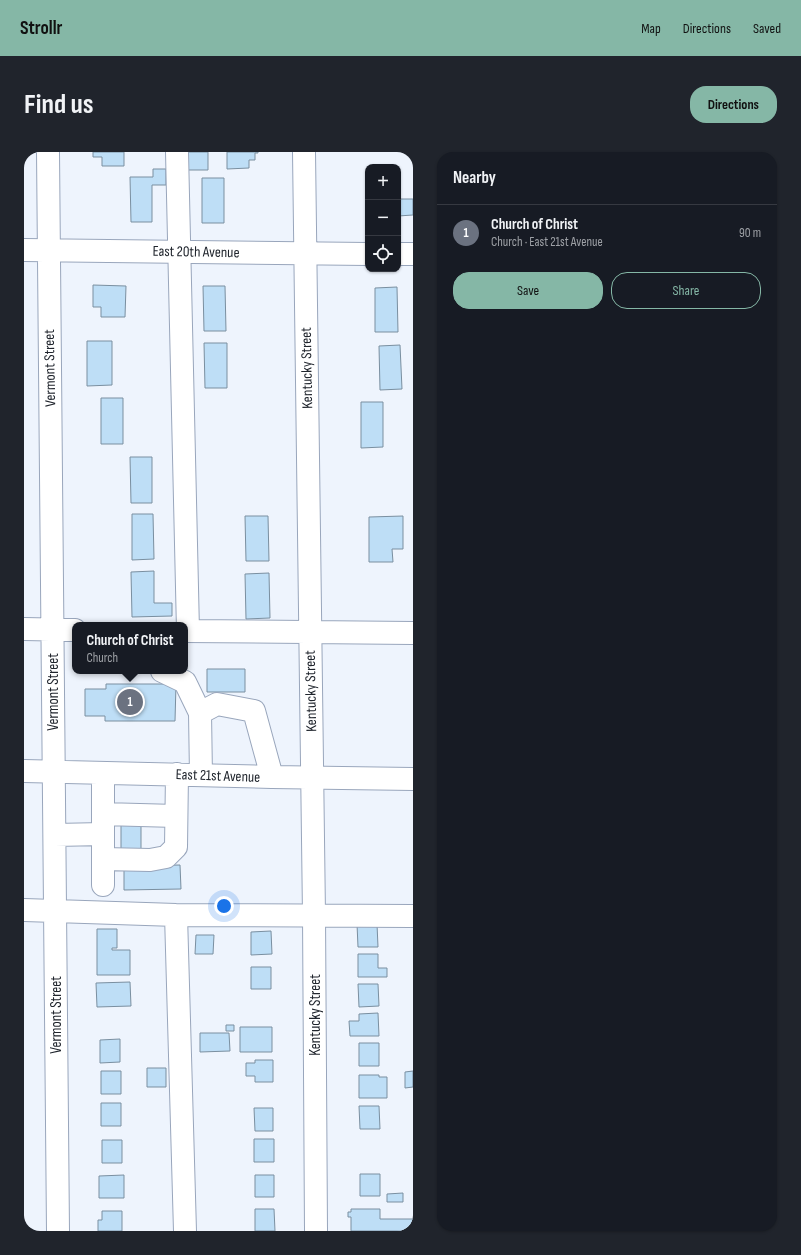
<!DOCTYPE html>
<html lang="en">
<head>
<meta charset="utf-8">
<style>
  :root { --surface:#171b24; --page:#20242c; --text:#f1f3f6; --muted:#9ea1a6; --line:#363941; --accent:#85b7a6 }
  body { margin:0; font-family:"Sofia Sans Condensed",sans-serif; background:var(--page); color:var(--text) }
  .controls { position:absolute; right:12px; top:12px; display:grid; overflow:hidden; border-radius:8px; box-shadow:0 1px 3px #0004 }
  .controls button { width:36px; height:36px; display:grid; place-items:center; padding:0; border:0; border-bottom:1px solid var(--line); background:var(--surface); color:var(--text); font:20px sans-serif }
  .you { position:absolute; left:200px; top:754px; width:14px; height:14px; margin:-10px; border:3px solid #fff; border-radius:50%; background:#1a73e8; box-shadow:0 0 0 6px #1a73e833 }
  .badge { display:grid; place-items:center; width:26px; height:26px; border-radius:50%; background:var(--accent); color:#fff; font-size:13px; font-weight:700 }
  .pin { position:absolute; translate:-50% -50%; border:2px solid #fff; box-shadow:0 1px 4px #0006 }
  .popup { position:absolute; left:48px; top:470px; width:116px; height:52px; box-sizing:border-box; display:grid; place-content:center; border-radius:8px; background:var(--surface); filter:drop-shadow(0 1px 3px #0005); font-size:13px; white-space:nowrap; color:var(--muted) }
  .popup b { font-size:15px; color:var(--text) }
  .popup::after { content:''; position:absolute; left:50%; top:100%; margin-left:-8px; border:8px solid transparent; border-top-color:var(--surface) }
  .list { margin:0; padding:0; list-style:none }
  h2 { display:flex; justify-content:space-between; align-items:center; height:52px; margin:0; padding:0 16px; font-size:17px }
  h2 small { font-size:13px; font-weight:400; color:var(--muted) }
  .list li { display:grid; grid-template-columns:26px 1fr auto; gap:12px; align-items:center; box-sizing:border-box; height:56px; padding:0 16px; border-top:1px solid var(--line) }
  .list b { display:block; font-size:15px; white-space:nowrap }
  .list p { margin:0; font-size:13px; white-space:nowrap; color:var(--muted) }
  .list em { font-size:13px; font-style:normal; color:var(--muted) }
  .actions { display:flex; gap:8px; padding:12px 16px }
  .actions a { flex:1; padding:9px 0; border:1px solid var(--accent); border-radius:16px; text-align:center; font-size:14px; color:var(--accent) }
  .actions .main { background:var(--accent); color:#111 }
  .icon { flex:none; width:22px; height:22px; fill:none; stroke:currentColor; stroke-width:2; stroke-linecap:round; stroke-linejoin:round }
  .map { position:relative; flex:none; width:389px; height:1079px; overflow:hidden; border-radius:16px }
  header { display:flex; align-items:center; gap:24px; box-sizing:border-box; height:56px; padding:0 20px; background:var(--accent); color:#111 }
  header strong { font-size:19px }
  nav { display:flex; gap:22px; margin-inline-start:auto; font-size:14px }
  .intro { display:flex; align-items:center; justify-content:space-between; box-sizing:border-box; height:96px; padding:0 24px }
  h1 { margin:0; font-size:28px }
  .button { padding:10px 18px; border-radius:16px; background:var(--accent); color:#111; font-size:14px; font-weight:700 }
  main { display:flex; gap:24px; padding:0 24px }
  aside { flex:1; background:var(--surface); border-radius:16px; box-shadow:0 1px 3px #0004 }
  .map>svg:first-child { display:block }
  .building { fill:#bedef6; stroke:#7a8fa0 }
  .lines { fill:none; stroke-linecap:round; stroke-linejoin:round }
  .minor-casing { stroke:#99a6bc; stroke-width:24 }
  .minor { stroke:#fff; stroke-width:22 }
  .labels { text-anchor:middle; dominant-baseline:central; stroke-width:3.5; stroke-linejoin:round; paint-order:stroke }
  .street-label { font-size:15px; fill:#20252d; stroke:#fff }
</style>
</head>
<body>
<header>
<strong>Strollr</strong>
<nav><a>Map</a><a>Directions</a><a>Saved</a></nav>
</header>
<div class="intro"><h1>Find us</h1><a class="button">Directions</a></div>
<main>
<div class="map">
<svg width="389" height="1079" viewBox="0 0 389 1079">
  <rect width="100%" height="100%" fill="#eef4fd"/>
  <path class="building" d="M69 0H100V14H78V5H69Z
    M164 0H184V18H164Z
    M203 0H234V1H231V8H225V16L203 17Z
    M129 17H142V33H128V70H107L106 25H129Z
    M342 25H344V70H343Z
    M178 26H200V71H178Z
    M374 47H389V63L374 64Z
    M69 133 102 134 101 165H77V155H69Z
    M179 134H201L202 179H180Z
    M373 135 374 180H351V136Z
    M63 189H88V233L63 234Z
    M180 191H203V236H181Z
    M376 193 378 237 356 238 355 194Z
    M77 246H99V292H77Z
    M337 250H359V295L337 296Z
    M106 305H128V351H107Z
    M108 362H129L130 407 108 408Z
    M221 364H244L245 409H222Z
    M379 364V397H368L369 410H345V365Z
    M130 419V451H148V464L108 465 107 420Z
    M245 421 246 466 222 467 221 422Z
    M183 517H221V540H183Z
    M82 532H152L151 569H81V564H61V537H82Z
    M117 663V702H97V664Z
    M156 713 157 737 100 738V714Z
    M333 772H353L354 795H334Z
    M73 777H93V796H88V798H106V823H73Z
    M247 779 248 802 227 803V780Z
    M172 783H190L189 802H171Z
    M334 802H354V816H363V825H334Z
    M227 815H247V837H227Z
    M106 830 107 854 73 855 72 831Z
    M334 832H354L355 854 335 855Z
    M354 861 355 884H326L325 869H335V862Z
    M202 873H210V879H202Z
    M216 875H248V900H216Z
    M176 881H205L206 899 176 900Z
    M96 887V910L76 911V888Z
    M335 891H355V914H335Z
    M231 908H249V930H231V924H222V911H231Z
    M123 916H142V935H123Z
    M77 919H97V942H77Z
    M389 919V935L381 936V920Z
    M335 923H355V925H363V946H335Z
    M77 951H97V974H77Z
    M335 954H355L356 977H336Z
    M230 956H249V979H231Z
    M230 987H250V1010H230Z
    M78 988H98V1011H78Z
    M336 1022H356V1044H336Z
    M100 1023V1046H75V1024Z
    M231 1023H250V1045H231Z
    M379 1041V1050H363V1042Z
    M231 1057H250L251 1079H231Z
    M327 1057H356V1067H389V1079H327V1065H324V1060H327Z
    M78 1059H98V1079H74V1068H78Z"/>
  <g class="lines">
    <g class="minor-casing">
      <path id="minor" d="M24 0 34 1079
        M153 0 164 479
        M280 0 290 763 292 1079
        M0 98 344 102
        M374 102H389
        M0 477 51 478
        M161 479 389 481
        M138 519 161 530 176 561
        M0 619 248 625 389 627
        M177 623 176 561 193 552 230 559 248 625
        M79 662 152 664
        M31 683 79 682
        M79 707 126 708 142 705 152 695 153 622
        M79 733V621
        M0 758 152 763 389 764
        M152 763 161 1079"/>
    </g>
    <use href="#minor" class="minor"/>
  </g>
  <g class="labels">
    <g class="street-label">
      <text transform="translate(172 100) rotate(1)">East 20th Avenue</text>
      <text transform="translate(26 216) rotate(-91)">Vermont Street</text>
      <text transform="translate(283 216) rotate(-91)">Kentucky Street</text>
      <text transform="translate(287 539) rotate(-91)">Kentucky Street</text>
      <text transform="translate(29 540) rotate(-90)">Vermont Street</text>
      <text transform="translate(194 624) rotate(2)">East 21st Avenue</text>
      <text transform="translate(32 863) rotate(-90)">Vermont Street</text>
      <text transform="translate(291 863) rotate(-90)">Kentucky Street</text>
    </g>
  </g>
</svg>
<div class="controls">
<button>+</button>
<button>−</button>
<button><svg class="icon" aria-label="locate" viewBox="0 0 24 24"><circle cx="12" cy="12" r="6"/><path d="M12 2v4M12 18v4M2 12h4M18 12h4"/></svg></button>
</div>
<div class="you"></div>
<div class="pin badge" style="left:106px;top:550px;background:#6b7280">1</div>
<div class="popup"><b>Church of Christ</b>Church</div>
</div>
<aside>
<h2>Nearby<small></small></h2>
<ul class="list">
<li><span class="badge" style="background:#6b7280">1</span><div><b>Church of Christ</b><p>Church · East 21st Avenue</p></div><em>90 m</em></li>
</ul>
<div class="actions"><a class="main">Save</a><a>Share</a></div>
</aside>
</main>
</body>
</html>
